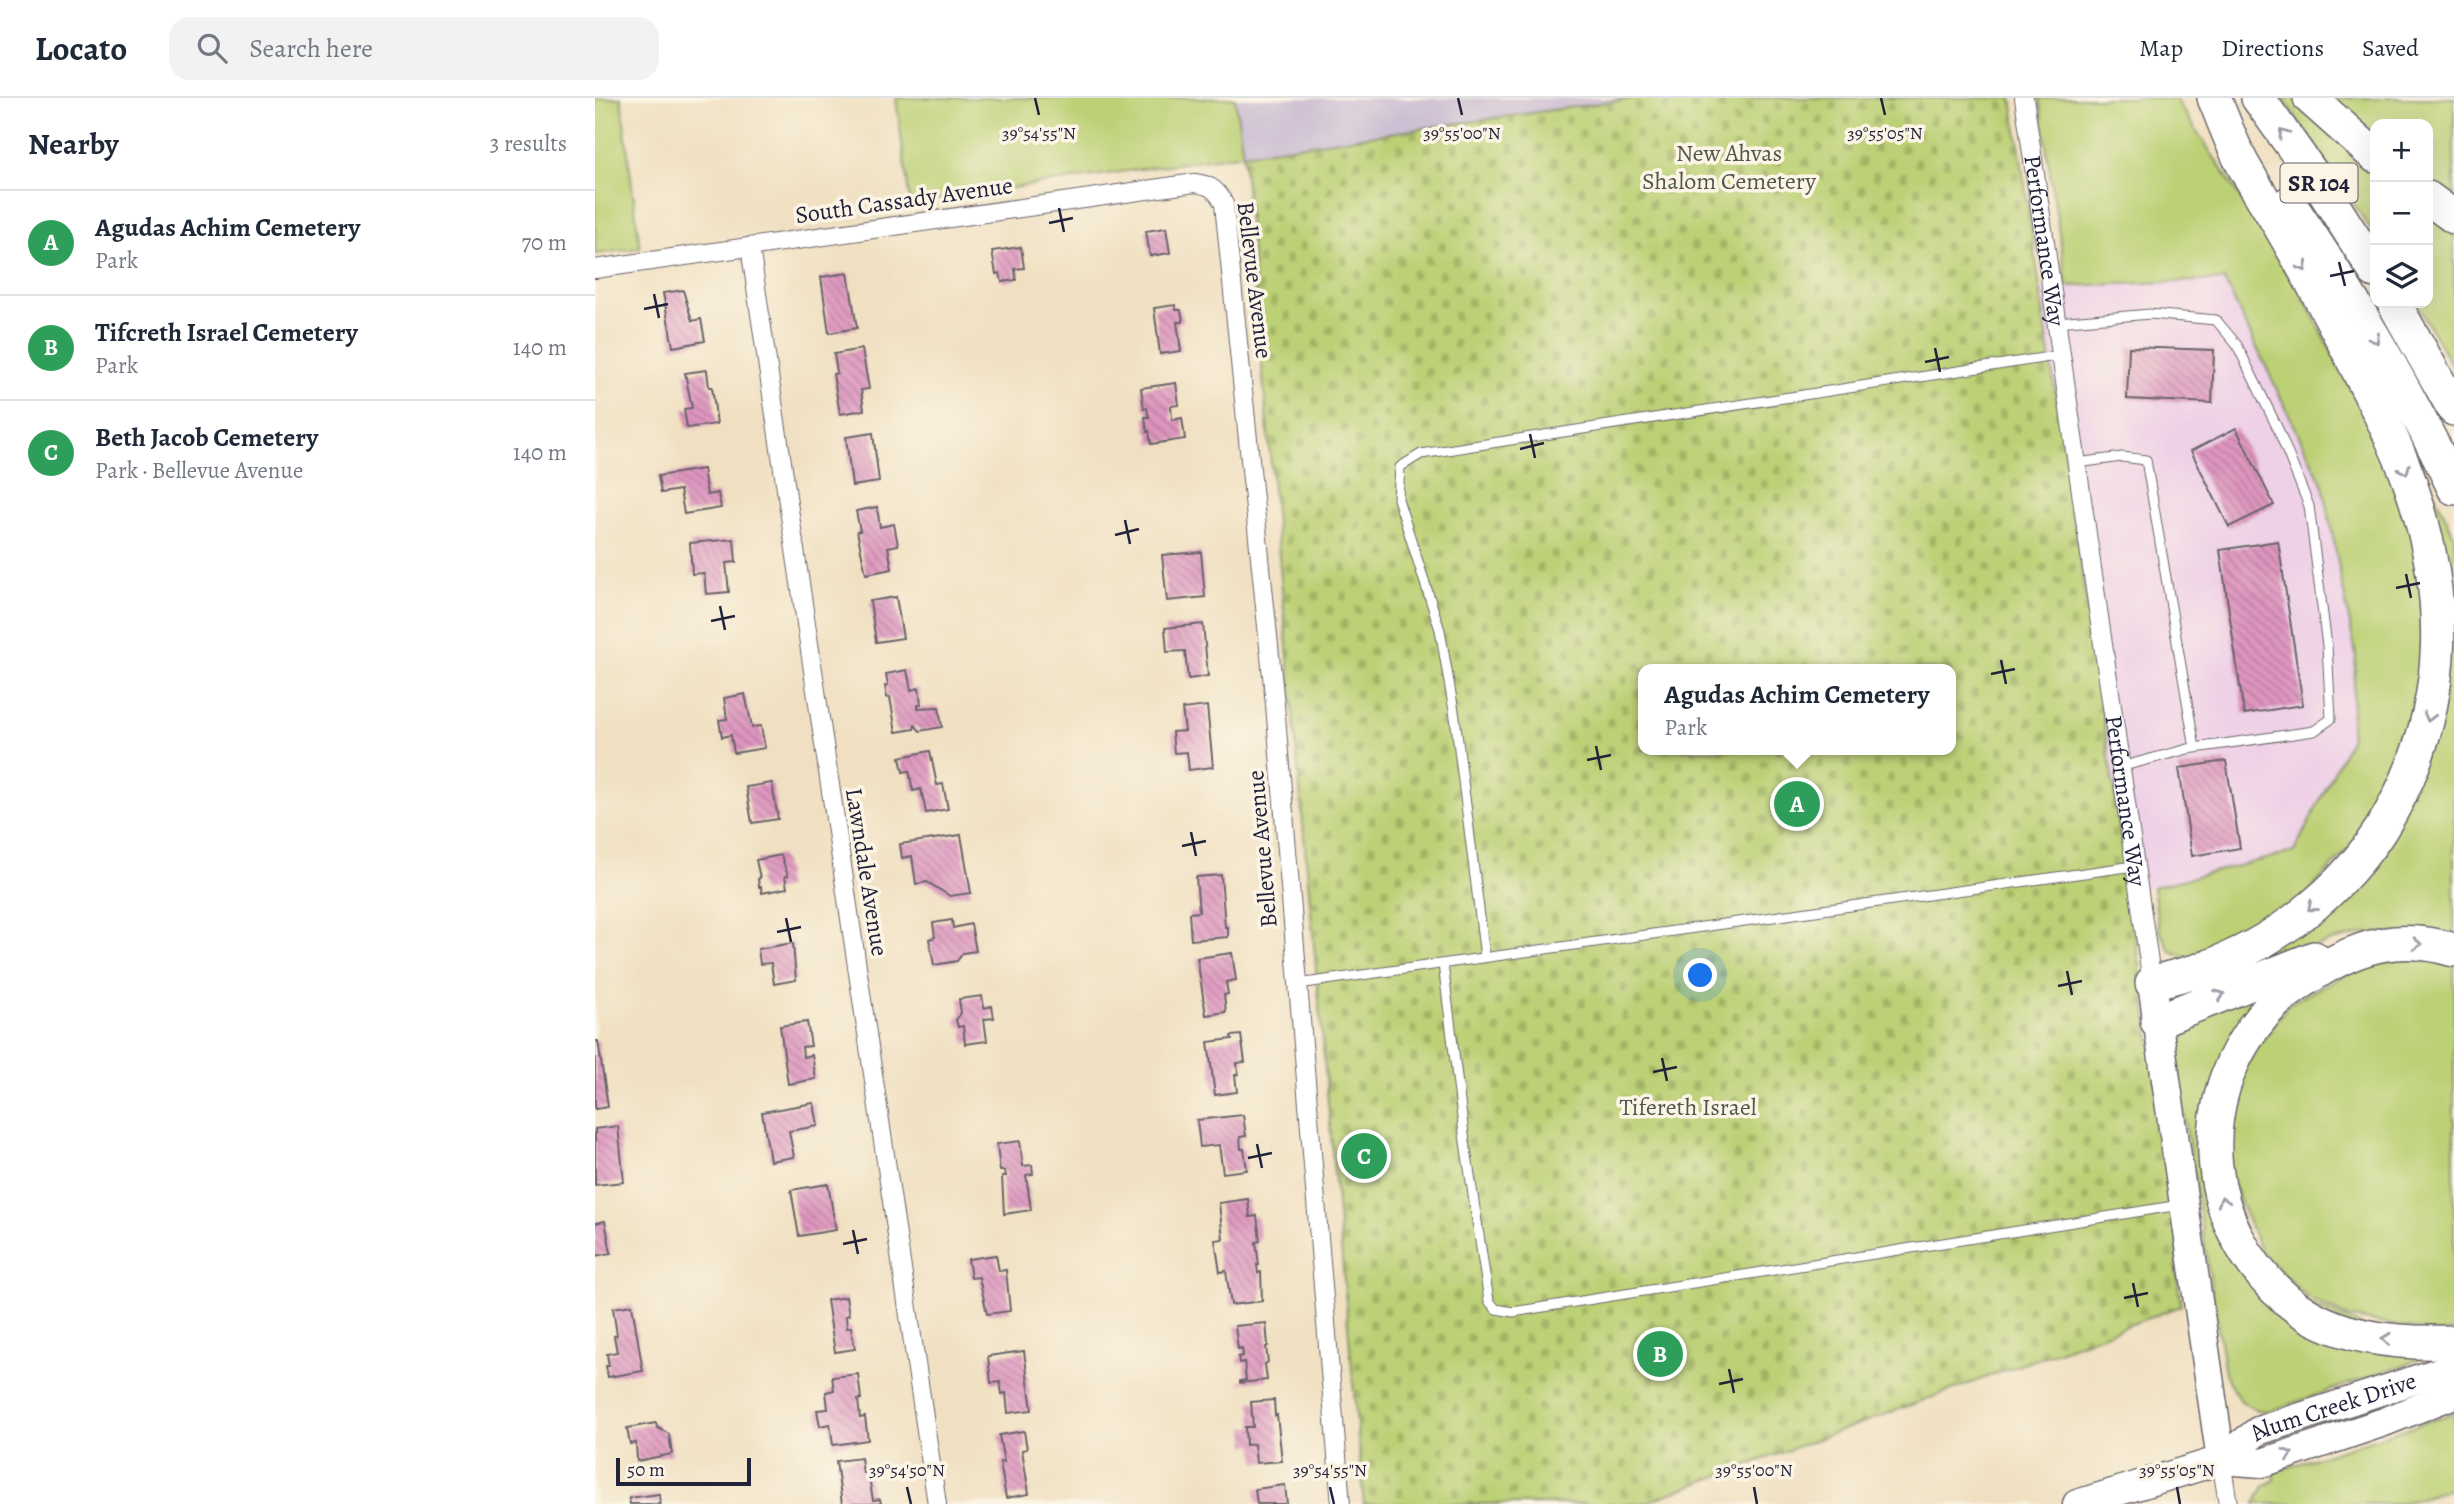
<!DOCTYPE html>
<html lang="en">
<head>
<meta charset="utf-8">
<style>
  :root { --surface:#fff; --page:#f2f2f3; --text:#1f2937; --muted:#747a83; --line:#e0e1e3; --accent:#ea580c }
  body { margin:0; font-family:Alegreya,serif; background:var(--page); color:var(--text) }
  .controls { position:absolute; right:21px; top:21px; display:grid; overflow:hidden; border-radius:14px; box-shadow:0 7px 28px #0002 }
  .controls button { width:63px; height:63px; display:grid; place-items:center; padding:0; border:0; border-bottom:2px solid var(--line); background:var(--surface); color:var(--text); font:35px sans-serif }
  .scale { position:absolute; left:21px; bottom:18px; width:135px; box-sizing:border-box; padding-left:7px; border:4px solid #22223b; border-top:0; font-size:19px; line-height:24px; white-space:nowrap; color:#22223b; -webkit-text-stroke:5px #fcf5e5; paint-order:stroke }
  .you { position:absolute; left:1106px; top:878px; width:24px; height:24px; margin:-18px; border:5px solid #fff; border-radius:50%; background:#1a73e8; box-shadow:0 0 0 10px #1a73e833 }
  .badge { display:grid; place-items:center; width:46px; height:46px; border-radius:50%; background:var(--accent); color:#fff; font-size:23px; font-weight:700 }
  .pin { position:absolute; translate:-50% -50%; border:4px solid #fff; box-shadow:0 2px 7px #0006 }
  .popup { position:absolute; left:1043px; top:566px; width:318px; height:91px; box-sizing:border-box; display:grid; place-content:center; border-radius:14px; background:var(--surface); filter:drop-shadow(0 2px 5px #0005); font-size:23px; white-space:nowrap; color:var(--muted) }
  .popup b { font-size:26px; color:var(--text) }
  .popup::after { content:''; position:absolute; left:50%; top:100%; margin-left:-14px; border:14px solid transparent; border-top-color:var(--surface) }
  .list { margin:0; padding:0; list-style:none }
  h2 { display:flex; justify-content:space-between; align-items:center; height:91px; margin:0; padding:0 28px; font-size:30px }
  h2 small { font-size:23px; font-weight:400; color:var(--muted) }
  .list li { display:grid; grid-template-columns:46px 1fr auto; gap:21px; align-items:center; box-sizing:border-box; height:105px; padding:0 28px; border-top:2px solid var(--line) }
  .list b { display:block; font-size:26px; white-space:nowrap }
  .list p { margin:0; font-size:23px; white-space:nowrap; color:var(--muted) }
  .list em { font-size:23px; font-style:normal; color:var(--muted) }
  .icon { flex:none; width:38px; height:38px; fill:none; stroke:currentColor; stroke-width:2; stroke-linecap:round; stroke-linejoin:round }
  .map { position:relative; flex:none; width:1859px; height:1406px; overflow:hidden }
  header { display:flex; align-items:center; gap:42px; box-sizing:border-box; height:98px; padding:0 35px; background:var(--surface); border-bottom:2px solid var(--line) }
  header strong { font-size:33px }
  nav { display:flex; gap:38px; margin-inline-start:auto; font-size:24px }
  .search { width:490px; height:63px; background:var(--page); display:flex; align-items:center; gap:18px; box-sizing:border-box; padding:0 24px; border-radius:21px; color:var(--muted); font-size:26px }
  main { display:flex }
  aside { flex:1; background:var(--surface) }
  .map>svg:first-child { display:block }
  .built { fill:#eed0e7 }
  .industrial { fill:#ccbed3 }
  .green { fill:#bcd074; stroke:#6f7958; stroke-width:2 }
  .cemetery { fill:url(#cemetery-stones); stroke:#6f7958; stroke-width:2; fill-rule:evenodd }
  .building { fill:url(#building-back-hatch) }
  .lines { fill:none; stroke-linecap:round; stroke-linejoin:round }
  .lane-casing { stroke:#6a646a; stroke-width:11 }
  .street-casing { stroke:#6a646a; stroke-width:20 }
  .primary-casing { stroke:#6a646a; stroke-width:31 }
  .highway-casing { stroke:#6a646a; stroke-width:36 }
  .lane { stroke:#fff; stroke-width:9 }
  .street { stroke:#fff; stroke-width:18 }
  .primary { stroke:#fff; stroke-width:28 }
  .highway { stroke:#fff; stroke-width:33 }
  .oneway { stroke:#9c9ca7 }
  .ticks { fill:none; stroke:#22223b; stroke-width:2.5 }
  .labels { text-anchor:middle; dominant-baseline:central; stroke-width:7; stroke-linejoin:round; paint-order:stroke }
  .shield { fill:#fcf5e5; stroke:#63616e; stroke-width:2 }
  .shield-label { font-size:23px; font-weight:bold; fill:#22223b }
  .park-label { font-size:24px; fill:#50564c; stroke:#fcf5e5 }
  .street-label { font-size:24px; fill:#22223b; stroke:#fcf5e5 }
  .ticks-label { font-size:18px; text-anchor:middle; fill:#22223b; stroke:#fcf5e5; stroke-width:7; stroke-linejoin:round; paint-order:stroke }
</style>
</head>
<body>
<header>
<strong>Locato</strong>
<div class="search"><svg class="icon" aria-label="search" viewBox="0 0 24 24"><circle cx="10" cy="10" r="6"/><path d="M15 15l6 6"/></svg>Search here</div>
<nav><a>Map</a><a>Directions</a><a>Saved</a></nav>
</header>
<main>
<aside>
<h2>Nearby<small>3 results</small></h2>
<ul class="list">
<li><span class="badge" style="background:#2e9e5b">A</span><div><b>Agudas Achim Cemetery</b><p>Park</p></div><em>70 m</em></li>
<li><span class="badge" style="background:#2e9e5b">B</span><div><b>Tifcreth Israel Cemetery</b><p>Park</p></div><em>140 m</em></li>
<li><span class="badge" style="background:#2e9e5b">C</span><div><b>Beth Jacob Cemetery</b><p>Park · Bellevue Avenue</p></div><em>140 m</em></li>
</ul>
</aside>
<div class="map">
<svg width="1859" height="1406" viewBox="0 0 1859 1406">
  <defs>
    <pattern id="cemetery-stones" width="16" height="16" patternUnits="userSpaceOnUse" patternTransform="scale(1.75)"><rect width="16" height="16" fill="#bcd074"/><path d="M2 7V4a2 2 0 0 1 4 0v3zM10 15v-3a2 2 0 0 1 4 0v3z" fill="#a1b265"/></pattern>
    <pattern id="building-back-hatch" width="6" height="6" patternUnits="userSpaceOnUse" patternTransform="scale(1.75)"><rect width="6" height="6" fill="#de96bf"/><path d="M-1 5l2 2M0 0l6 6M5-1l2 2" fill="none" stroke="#b47a9c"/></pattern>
  </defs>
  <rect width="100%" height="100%" fill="#fcf5e5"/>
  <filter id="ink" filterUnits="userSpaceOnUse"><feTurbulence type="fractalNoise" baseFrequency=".0143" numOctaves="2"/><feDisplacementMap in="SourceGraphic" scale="14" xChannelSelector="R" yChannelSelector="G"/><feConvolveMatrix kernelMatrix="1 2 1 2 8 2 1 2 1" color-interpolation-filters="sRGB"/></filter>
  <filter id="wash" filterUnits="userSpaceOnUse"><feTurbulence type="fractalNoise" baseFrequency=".00686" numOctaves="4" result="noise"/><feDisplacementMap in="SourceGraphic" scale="28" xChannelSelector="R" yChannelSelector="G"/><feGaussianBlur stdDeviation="1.57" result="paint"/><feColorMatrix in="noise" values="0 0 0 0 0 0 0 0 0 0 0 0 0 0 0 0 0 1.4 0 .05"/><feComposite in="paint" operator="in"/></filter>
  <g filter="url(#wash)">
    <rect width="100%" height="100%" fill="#f0e0c1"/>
    <path class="built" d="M1629 182 1728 387 1761 557 1755 642 1699 754 1558 789 1534 790 1445 191Z"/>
    <path class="industrial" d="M640 0H1041L648 56Z"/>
    <path class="green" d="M0 0H26L45 150 0 156Z
      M301 0H640L648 56 315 105Z
      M1444 0H1580L1701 184 1776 331 1812 414 1831 483 1826 602 1780 722 1709 799 1617 857 1596 861 1575 853 1564 831 1558 789 1699 754 1755 642 1761 557 1728 387 1629 182 1472 188Z
      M1688 0H1702L1780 75V138Z
      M1735 0H1859V103L1833 84V26H1780V40Z
      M1833 114 1859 131V271L1821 205H1833Z
      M1815 343 1859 437V836L1773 835 1736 843 1603 896 1740 800 1846 613Z
      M1812 861 1852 862 1859 865V1233L1842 1235 1753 1219 1713 1200 1666 1154 1633 1073V1021L1643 980 1693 906 1769 867Z
      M1679 888 1617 993 1660 1183 1837 1257 1673 1314C1647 1311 1640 1298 1630 1275L1586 998C1585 978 1581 957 1589 938 1598 916 1657 898 1679 888Z
      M1859 1315V1390L1804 1406H1660L1669 1388 1680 1382 1678 1374Z"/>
    <path class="cemetery" d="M1041 0H1417L1584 1134 1581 1169 1586 1208 1046 1406H769L648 56ZM1048 571H1356V652H1048Z"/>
    <g id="blocks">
      <path class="building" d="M571 130 575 155 555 158 551 133Z
        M426 149 429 170 420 171 421 182 407 184 405 175 401 176 397 153Z
        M253 175 262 230 234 235 226 179Z
        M88 192 97 223 106 221 110 243 78 249 68 195Z
        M580 207 581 212H586L588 224H582L586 253 565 256 559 210Z
        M1534 249 1619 252 1617 305 1532 301Z
        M267 251 274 291 266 292 269 312 245 316 238 276 242 275 239 256Z
        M112 272 114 289H117L122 326 92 330 89 311 97 310 90 275Z
        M581 285 584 307 576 308 577 322 587 320 590 341 556 346 554 333 552 334 550 319H554L552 310 549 311 546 290Z
        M1641 330 1679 407 1634 429 1596 353Z
        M278 335 284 384 257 388 251 339Z
        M108 371 112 397 123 395 126 410 89 416 85 392 66 395 63 378Z
        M282 409 285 429 299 426 303 447 293 449 297 471 271 476 262 433H265L261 413Z
        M139 441 141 464 131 465 134 494 111 496 109 475 97 476 95 445Z
        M1683 443 1708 607 1649 616 1625 452Z
        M606 454 610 499 572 503 567 457Z
        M301 499 308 540 281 544 275 503Z
        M608 526 613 578 593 581 590 553 572 554 570 530Z
        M312 572 316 592 324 590 326 606 323 607V610L344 609 347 629 325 633 320 627 319 631 301 634 295 599 292 600 290 588 293 587 291 576Z
        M150 596 157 629 166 628 170 650 139 655 136 637 127 639 124 622 132 621 129 600Z
        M612 608 618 669 594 672 592 654 579 655 577 634 590 633 587 611Z
        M335 653 342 687 348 686 353 711 331 715 326 691 318 693 314 673 308 674 305 659Z
        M1631 663 1645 750 1597 758 1584 670Z
        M177 685 183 721 157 725 151 689Z
        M366 737 376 795 355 798 332 784 321 786 317 758 307 760 305 746Z
        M186 757 193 778H190L192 790 167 795 166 789H164L163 781 165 780 161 762Z
        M626 777 630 829H633V839L596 842 594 815 604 814 601 779Z
        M357 822 358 830 376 826 381 853 368 855 362 863 339 867 334 841 340 839 338 825Z
        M198 845 201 882 179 886 176 865 165 866 163 851Z
        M637 855 641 882 631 884 633 896 629 897 631 914 611 917 602 860Z
        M387 898 389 910 397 908 399 920 389 921 392 943 370 946 368 928 363 929 361 922 366 915 364 901Z
        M212 924 216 948 207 949 208 959 217 957 221 981 193 986 185 928Z
        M646 937 650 964 642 965 643 976 640 977 642 994 620 997 613 944 637 941 636 938Z
        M0 943H3L13 1009 0 1011Z
        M219 1005 223 1028 194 1033 199 1059 175 1063 167 1014Z
        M648 1017 651 1038 645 1039 646 1051H649L652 1072 628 1075 624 1047 605 1049 602 1022Z
        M23 1028 29 1084 0 1087V1031Z
        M425 1043 428 1068 437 1067 438 1076 431 1077 436 1112 409 1116 407 1078H411L410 1073H405L402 1046Z
        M233 1086 241 1132 204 1138 196 1092Z
        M653 1101 655 1119 662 1118 665 1143 661 1144 664 1167H662L663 1175 666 1174 667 1203 636 1207 631 1173 625 1174 620 1142 628 1141 624 1105Z
        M10 1123 16 1155 0 1158V1125Z
        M401 1157 404 1173 411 1172 415 1213 392 1216 384 1179 376 1180 373 1161Z
        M251 1199 254 1217 251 1218 252 1230 256 1229 260 1251 240 1254 232 1202Z
        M37 1207 48 1273 13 1279 11 1268H14L12 1256 22 1254 19 1238 22 1237 18 1210Z
        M671 1225 673 1248 671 1249 673 1264 670 1266 672 1282 645 1285V1283L651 1282 649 1264 644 1265 643 1259 648 1258 647 1250 643 1251 640 1228Z
        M429 1253 437 1312 413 1315 411 1295 407 1296 405 1284 396 1285 393 1258Z
        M263 1276 266 1301 263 1302 265 1320 270 1319 273 1342 238 1347 235 1326 225 1328 222 1312 233 1311 231 1294 239 1292 237 1279Z
        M679 1302 680 1318 682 1317 687 1363 661 1365 659 1346 651 1347 650 1329H658L656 1304Z
        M61 1325 62 1329 74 1336 77 1356 42 1363 41 1345 35 1346 32 1330Z
        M429 1333 432 1351 427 1352 434 1396 411 1400 405 1364H409L404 1337Z
        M266 1360 268 1375 273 1374 278 1402 285 1401 286 1406H247L241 1363Z
        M690 1387 692 1406H662L660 1391Z
        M64 1396 65 1406H35L34 1400Z"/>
    </g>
  </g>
  <g filter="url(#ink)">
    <use href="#blocks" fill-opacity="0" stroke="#6a646a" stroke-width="2"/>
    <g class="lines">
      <g class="lane-casing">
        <path id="lane" d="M1462 224 1555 216 1621 222 1642 247 1683 331 1714 408 1732 548 1736 621 1719 633 1593 651 1525 669
          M1482 365 1527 359 1551 362 1600 650
          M890 859 860 619 845 532 803 401 805 369 826 356 1467 257
          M848 866 870 1044 894 1203 901 1211 918 1214 1585 1107
          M703 886 1539 768"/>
      </g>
      <g class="street-casing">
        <g id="street">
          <path id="s1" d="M1429 0 1557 885"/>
          <path d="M155 149 342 1406"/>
          <path d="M0 171 600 85C616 87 622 92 629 106L680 607 746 1406"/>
          <path d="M1626 1362 1633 1406"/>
        </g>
      </g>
      <g class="primary-casing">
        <g id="primary">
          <path d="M1557 885 1626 1362"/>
          <path id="s2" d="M1626 1362 1663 1333 1859 1269"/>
          <path d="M1482 1406 1626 1362 1667 1365 1789 1324 1859 1296"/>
        </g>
      </g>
      <g class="highway-casing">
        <path id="highway" d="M1663 0 1725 87 1780 173
          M1715 0 1780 58
          M1833 100 1859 119
          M1694 105C1756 196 1812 291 1859 390
          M1799 205 1859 311
          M1859 852C1807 836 1767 846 1722 874 1702 887 1680 901 1665 921 1595 1007 1608 1131 1692 1202 1738 1241 1802 1246 1859 1244
          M1557 885C1572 880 1588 877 1604 872 1687 844 1761 783 1801 705 1855 600 1853 495 1815 385 1804 353 1788 322 1773 292 1745 235 1715 180 1683 125 1671 105 1658 85 1647 65 1636 44 1628 21 1619 0
          M1562 923 1719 860"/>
      </g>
      <use href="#lane" class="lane"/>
      <use href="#street" class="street"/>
      <use href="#primary" class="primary"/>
      <use href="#highway" class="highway"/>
    </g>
    <defs><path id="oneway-chevron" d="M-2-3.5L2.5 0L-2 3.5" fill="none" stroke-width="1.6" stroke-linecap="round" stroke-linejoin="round" transform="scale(1.75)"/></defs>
    <g class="oneway">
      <use href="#oneway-chevron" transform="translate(1688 35) rotate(-125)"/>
      <use href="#oneway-chevron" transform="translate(1708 169) rotate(61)"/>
      <use href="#oneway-chevron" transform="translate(1780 241) rotate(60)"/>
      <use href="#oneway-chevron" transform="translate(1810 372) rotate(67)"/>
      <use href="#oneway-chevron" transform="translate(1834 619) rotate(105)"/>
      <use href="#oneway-chevron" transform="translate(1717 809) rotate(141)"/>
      <use href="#oneway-chevron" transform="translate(1822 846) rotate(4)"/>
      <use href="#oneway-chevron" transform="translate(1625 897) rotate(-21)"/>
      <use href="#oneway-chevron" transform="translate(1628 1103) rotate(-107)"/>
      <use href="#oneway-chevron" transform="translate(1791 1241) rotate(-174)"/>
      <use href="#oneway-chevron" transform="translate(1693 1356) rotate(-18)"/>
    </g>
  </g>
  <path class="ticks" d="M440 0 444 17M863 0 867 17M1286 0 1290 17M464 110 469 134M454 125 478 120M1744 164 1750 188M1735 178 1759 173M59 196 64 220M49 211 73 206M1340 250 1345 274M1330 264 1354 259M935 336 940 360M925 351 949 345M530 422 535 446M520 437 544 431M1811 476 1816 500M1801 490 1825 485M125 508 130 532M116 523 140 518M1406 562 1411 586M1396 576 1420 571M1001 648 1006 672M992 662 1016 657M596 734 601 758M587 748 611 743M191 820 196 844M182 834 206 829M1472 873 1477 897M1463 888 1487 883M1067 960 1072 983M1058 974 1082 969M662 1046 667 1070M653 1060 677 1055M258 1132 263 1156M248 1146 272 1141M1538 1185 1543 1209M1529 1200 1553 1195M1134 1271 1139 1295M1124 1286 1148 1281M312 1389 316 1406M735 1389 739 1406M1159 1389 1162 1406M1582 1389 1585 1406"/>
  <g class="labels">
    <rect class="shield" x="1685.5" y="65.5" width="77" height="39" rx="5"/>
    <g class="shield-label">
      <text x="1724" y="85">SR 104</text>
    </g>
    <g class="park-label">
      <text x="1134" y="55">New Ahvas<tspan x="1134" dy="28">Shalom Cemetery</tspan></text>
      <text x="1093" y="1009">Tifereth Israel</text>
    </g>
    <g class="street-label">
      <text transform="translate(309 102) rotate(-8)">South Cassady Avenue</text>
      <text stroke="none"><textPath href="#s1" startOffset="144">Performance Way</textPath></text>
      <text transform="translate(660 182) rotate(83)">Bellevue Avenue</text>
      <text stroke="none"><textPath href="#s1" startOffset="710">Performance Way</textPath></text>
      <text transform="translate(667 751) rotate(-95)">Bellevue Avenue</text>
      <text transform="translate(272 774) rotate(81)">Lawndale Avenue</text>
      <text stroke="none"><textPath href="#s2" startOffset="126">Alum Creek Drive</textPath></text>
    </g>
  </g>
  <g class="ticks-label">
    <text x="444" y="41">39°54'55"N</text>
    <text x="867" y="41">39°55'00"N</text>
    <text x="1290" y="41">39°55'05"N</text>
    <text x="312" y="1378">39°54'50"N</text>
    <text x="735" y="1378">39°54'55"N</text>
    <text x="1159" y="1378">39°55'00"N</text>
    <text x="1582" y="1378">39°55'05"N</text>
  </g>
</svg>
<div class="controls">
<button>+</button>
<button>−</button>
<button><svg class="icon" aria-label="layers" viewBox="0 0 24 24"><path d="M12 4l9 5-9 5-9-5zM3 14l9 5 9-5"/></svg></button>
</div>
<div class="scale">50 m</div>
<div class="you"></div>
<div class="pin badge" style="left:1202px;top:706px;background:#2e9e5b">A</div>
<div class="popup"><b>Agudas Achim Cemetery</b>Park</div>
<div class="pin badge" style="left:1065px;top:1256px;background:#2e9e5b">B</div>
<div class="pin badge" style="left:769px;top:1058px;background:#2e9e5b">C</div>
</div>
</main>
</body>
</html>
